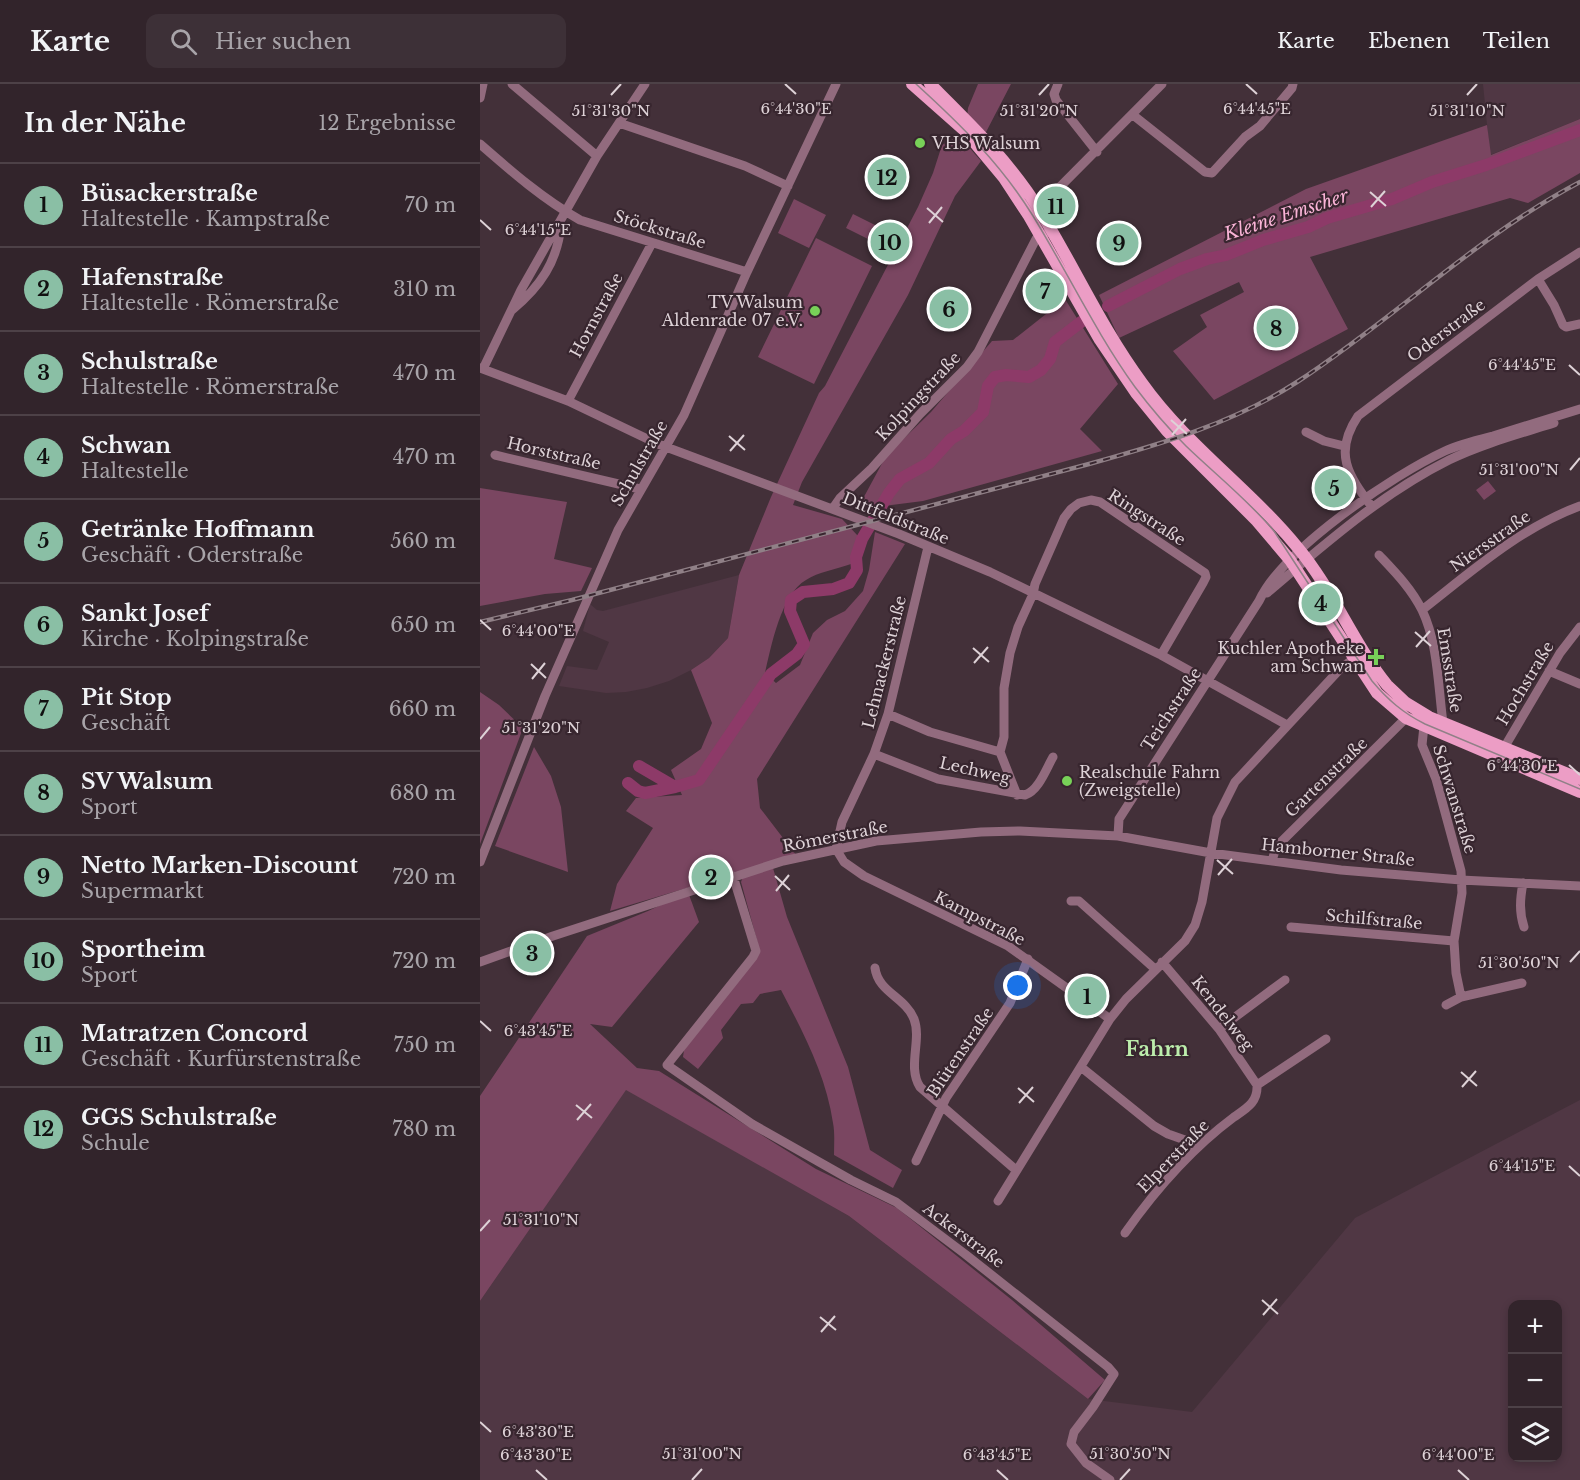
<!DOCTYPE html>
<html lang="de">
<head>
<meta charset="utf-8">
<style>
  :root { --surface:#32242b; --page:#3d3037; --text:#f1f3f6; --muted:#a8a4a9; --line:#4d4147; --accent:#8abfa5 }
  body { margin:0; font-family:"Libre Baskerville",serif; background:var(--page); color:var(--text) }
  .controls { position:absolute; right:18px; bottom:18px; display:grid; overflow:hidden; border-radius:12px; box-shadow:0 3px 9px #0003 }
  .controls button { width:54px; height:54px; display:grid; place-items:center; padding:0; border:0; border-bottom:2px solid var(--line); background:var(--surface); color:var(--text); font:30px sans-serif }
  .you { position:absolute; left:538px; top:902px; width:21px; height:21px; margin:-15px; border:4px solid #fff; border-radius:50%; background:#1a73e8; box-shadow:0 0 0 9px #1a73e833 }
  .badge { display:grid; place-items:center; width:39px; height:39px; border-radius:50%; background:var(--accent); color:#111; font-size:20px; font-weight:700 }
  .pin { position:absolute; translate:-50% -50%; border:3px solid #fff; box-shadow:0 2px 6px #0006 }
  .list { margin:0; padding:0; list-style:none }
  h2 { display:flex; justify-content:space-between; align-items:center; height:78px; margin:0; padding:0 24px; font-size:26px }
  h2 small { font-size:20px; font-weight:400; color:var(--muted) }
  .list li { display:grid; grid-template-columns:39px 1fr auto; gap:18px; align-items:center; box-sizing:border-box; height:84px; padding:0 24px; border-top:2px solid var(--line) }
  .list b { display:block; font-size:22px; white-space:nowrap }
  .list p { margin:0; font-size:20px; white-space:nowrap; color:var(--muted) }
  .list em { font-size:20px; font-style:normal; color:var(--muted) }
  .icon { flex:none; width:33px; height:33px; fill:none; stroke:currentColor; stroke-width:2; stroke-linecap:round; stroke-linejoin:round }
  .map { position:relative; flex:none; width:1100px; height:1396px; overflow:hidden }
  header { display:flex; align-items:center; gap:36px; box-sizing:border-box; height:84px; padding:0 30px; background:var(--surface); border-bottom:2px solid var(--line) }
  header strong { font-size:28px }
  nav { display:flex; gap:33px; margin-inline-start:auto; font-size:21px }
  .search { width:420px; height:54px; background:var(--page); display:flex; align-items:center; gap:15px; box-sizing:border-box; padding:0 21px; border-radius:12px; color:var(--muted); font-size:22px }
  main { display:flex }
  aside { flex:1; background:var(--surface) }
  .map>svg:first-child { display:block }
  .built { fill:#503744; fill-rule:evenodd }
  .green { fill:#7a4661 }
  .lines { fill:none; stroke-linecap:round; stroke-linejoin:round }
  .river { stroke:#8d3a68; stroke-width:12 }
  .minor { stroke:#926b7e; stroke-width:9 }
  .major { stroke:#ec9dc5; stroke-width:12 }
  .tram { stroke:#908087; stroke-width:1.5 }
  .rail-casing { stroke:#908087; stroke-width:4.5 }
  .rail { stroke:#38262f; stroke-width:2; stroke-dasharray:7; stroke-linecap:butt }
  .ticks { fill:none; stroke:#ded2d7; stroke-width:2 }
  .poi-dot { fill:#78d158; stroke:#38262f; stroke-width:2 }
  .labels { text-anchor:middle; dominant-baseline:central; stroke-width:4.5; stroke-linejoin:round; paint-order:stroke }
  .poi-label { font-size:16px; fill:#ded2d7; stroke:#38262f; text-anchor:start }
  .street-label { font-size:16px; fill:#ded2d7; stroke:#38262f }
  .water-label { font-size:18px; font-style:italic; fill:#fab4d7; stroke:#38262f }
  .quarter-label { font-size:20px; font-weight:bold; fill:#bcedac; stroke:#38262f }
  .ticks-label { font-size:15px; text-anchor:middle; fill:#ded2d7; stroke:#38262f; stroke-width:4.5; stroke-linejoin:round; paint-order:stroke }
</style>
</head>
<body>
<header>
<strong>Karte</strong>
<div class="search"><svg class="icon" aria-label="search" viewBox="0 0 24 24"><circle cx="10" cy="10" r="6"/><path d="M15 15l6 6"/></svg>Hier suchen</div>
<nav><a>Karte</a><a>Ebenen</a><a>Teilen</a></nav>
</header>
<main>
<aside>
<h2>In der Nähe<small>12 Ergebnisse</small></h2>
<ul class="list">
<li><span class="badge">1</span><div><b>Büsackerstraße</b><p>Haltestelle · Kampstraße</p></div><em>70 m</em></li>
<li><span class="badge">2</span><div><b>Hafenstraße</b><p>Haltestelle · Römerstraße</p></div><em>310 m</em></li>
<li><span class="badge">3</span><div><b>Schulstraße</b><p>Haltestelle · Römerstraße</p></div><em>470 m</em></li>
<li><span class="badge">4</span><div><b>Schwan</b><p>Haltestelle</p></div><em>470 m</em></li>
<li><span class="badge">5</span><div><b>Getränke Hoffmann</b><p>Geschäft · Oderstraße</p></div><em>560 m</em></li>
<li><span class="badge">6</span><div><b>Sankt Josef</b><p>Kirche · Kolpingstraße</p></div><em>650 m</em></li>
<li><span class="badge">7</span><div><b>Pit Stop</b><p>Geschäft</p></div><em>660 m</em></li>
<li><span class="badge">8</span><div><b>SV Walsum</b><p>Sport</p></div><em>680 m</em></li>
<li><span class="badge">9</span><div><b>Netto Marken-Discount</b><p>Supermarkt</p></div><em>720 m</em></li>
<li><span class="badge">10</span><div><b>Sportheim</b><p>Sport</p></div><em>720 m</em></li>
<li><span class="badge">11</span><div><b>Matratzen Concord</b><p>Geschäft · Kurfürstenstraße</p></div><em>750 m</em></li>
<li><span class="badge">12</span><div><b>GGS Schulstraße</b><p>Schule</p></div><em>780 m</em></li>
</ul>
</aside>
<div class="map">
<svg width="1100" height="1396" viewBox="0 0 1100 1396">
  <rect width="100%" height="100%" fill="#433039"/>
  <path class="built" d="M1003 0H1100V35L1010 71Z
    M259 491 248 554 229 574 211 586 189 597 167 604 146 608 126 609 79 602 87 582 117 586 129 558 103 547 110 520 117 526 123 527Z
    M146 1005 369 1132 608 1315 712 1328 875 1134 1100 1016V1396H0V1217ZM1032 1220H1078V1374H1032Z"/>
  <path class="green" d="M498 0H531L505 50 487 34 488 24Z
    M1100 35V89L1048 119 1030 114 830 173 868 245 734 316 693 267 727 243 720 231 764 208 759 198 639 254 619 211 826 105 1007 41 1011 71Z
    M479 52 501 77 475 112 428 211 322 398 313 421 362 435 378 452 371 480C357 485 338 488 326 496 301 510 291 563 285 589L296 599 320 581 333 549 347 536 365 527 383 507 389 486 395 448 425 460 277 695 280 724 316 771 130 827 137 800 173 744 146 727 156 714 202 711 191 686 221 665 232 639 211 586 229 574 248 554 259 491 291 413 339 309 345 302 438 123 453 89 462 61Z
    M314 115 346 131 329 164 298 149Z
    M373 130 399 143 392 157 366 144Z
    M336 154 392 182 334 300 278 273Z
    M585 215 638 300 600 345 622 367 443 417 388 424 379 422 406 372 451 328 512 257 533 256Z
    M1008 397 1016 407 1004 416 996 406Z
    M0 404 87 418 74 475 112 484 101 507 65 510 0 522Z
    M0 608 19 621 43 644 0 760Z
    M54 663 71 692 81 723 88 788 15 762Z
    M293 784 307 833 368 983 390 1066 422 1086 413 1104 354 1071C354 1061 355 1049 353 1039 346 991 323 948 301 906L280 910 273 919 261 920 241 946 243 954 218 985 203 973 204 966 278 860 261 798 263 793Z
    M208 808 219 838 132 943 110 940 157 984 179 987 336 1085 417 1124 532 1216 625 1296 608 1315 369 1132 146 1006 0 1217V1012L107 852 168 827Z"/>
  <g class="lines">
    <path class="river" d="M628 222 700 185 727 175 746 171 783 156 828 143 847 134 912 115 952 98 1006 81 1100 46
      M159 682 195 703
      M148 699 158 707 165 709 195 703 219 696 291 590 317 570 324 560 310 527 311 516 323 508 353 505 369 499 377 486 376 473 382 455 409 409 420 395 449 379 471 355 484 347 503 328 508 302 515 293 526 291 549 293 561 286 570 275 575 258 601 238"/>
    <path class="minor" d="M32 0 117 72
      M578 0 574 10 576 16 617 68
      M0 14 3 0
      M653 31 725 88 732 89 765 53 780 42 812 4 813 0
      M139 39 265 82 308 102
      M0 60C32 88 63 115 100 136L267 188
      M554 129 682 0
      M1058 195 1074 221 1083 241 1086 243 1100 240
      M32 226C60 203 78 177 81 140
      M0 284 88 317 178 360 419 450 510 488 681 571 807 641
      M3 285 41 206 117 72 165 0
      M88 317 172 159
      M826 348 844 357 864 362
      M15 371 160 405
      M892 423C868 391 853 369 878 332L1058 195 1100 168
      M353 424 360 414 392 384 440 330 487 283 498 268 556 155 565 150
      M899 471C915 488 931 504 942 526 958 559 958 602 963 639L960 644
      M787 509C845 460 901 410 969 376 1002 360 1039 350 1074 339
      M942 526C992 487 1040 444 1100 422
      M1069 587 1100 600
      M408 630 450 648 520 668
      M944 642 942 661 956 695 981 787 982 809 974 857 976 889 981 913
      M1021 669 1080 569 1100 543
      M394 670 458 695 545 711C559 706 566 685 573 673
      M537 711 520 668 524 653V604L530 569 538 543 553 510 555 500 584 434 591 425 599 419 611 416 620 418 725 489 726 493 723 499 681 571
      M638 752 639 735 779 517C803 465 913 391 965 367 980 360 997 356 1013 352 1042 343 1071 334 1100 325
      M356 765 364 778 384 792 528 862 630 935
      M356 765 362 738 394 670 408 630 448 463
      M792 777 796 763 926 634
      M0 778 65 612 138 446 204 331 267 188 356 0
      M253 792 276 867 273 873 187 981 272 1040 371 1096 416 1118 485 1170 628 1283 634 1290 613 1323 594 1348 591 1360 606 1379 630 1396
      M1043 799C1040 815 1039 828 1044 843
      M591 817H599L675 885
      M811 843 974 857
      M0 878 73 852 303 777 396 757 501 748 540 747 638 752 731 769 861 786 981 796 1100 802
      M682 878 739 945 777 1001
      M395 884C398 908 425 913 434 935 442 956 427 983 440 1003L536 1086
      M966 921 981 913 1042 899
      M739 945 805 896
      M601 983 674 1042 688 1050 719 1061
      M436 1077 466 1014 530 919 548 875
      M518 1117 630 935 646 915 705 857 715 841 722 818 737 734 755 698 861 584 878 572
      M645 1149C676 1105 711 1065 754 1033 767 1024 778 1018 777 1001L846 955"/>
    <path class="major" d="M432 0 484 46 524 94 549 132 620 256 656 309 687 347 777 437 810 476 897 609 926 634 1100 708
      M450 0C489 39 531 79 560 127 595 184 622 245 662 299 706 361 770 405 818 464 853 506 873 559 907 601L926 619 949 633 1100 695"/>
    <path class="tram" d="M436 0C480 40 521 80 553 132 588 189 616 249 655 303 670 323 688 344 706 362 735 390 767 415 794 447L892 597C908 616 923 629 945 640L1100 705"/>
    <g class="rail-casing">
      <path id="rail" d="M0 538 92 516 609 380C681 360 754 339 817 298 914 235 997 152 1100 98"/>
    </g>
    <use href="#rail" class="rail"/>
  </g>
  <path class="ticks" d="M305 0 316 10M766 0 777 10M131 11 141 0M559 11 569 0M987 11 997 0M890 108 906 122M891 123 905 107M447 124 463 138M0 136 11 146M449 139 462 123M1089 281 1100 291M691 336 707 350M692 351 706 335M249 352 265 366M250 367 264 351M1090 386 1100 374M0 536 11 546M935 548 951 562M936 563 950 547M493 564 509 578M494 579 508 563M51 580 66 594M52 595 65 579M0 655 10 643M1089 681 1100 691M737 776 753 790M738 791 752 775M295 792 310 806M296 807 309 791M1090 878 1100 867M0 937 11 947M981 988 997 1002M982 1003 996 987M538 1004 554 1018M539 1019 553 1003M96 1021 112 1034M97 1036 111 1020M1089 1082 1100 1092M0 1147 10 1136M782 1216 798 1230M783 1231 797 1215M340 1233 356 1246M341 1248 355 1232M0 1338 11 1348M56 1386 67 1396M517 1386 528 1396M978 1386 989 1396M212 1396 222 1385M640 1396 650 1385"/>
  <g class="poi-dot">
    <circle cx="440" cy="59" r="6"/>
    <circle cx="335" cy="227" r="6"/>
    <path d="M893 564h6v6h6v6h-6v6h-6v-6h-6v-6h6z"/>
    <circle cx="587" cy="697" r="6"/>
  </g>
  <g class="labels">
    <g class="poi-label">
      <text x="452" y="59">VHS Walsum</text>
      <text x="323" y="218" text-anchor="end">TV Walsum<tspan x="323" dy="18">Aldenrade 07 e.V.</tspan></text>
      <text x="884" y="564" text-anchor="end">Kuchler Apotheke<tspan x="884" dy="18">am Schwan</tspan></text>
      <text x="599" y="688">Realschule Fahrn<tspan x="599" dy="18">(Zweigstelle)</tspan></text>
    </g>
    <g class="street-label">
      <text transform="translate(180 145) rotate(17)">Stöckstraße</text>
      <text transform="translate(116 231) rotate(-62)">Hornstraße</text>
      <text transform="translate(966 246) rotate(-37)">Oderstraße</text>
      <text transform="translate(438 312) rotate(-47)">Kolpingstraße</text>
      <text transform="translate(74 369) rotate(13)">Horststraße</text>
      <text transform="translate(159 379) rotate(-60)">Schulstraße</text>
      <text transform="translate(667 433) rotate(33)">Ringstraße</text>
      <text transform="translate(416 434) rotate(22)">Dittfeldstraße</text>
      <text transform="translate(1010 457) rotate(-35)">Niersstraße</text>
      <text transform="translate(404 578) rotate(-76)">Lehnackerstraße</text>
      <text transform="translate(970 586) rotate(81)">Emsstraße</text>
      <text transform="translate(1045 599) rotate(-59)">Hochstraße</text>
      <text transform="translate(691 625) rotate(-57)">Teichstraße</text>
      <text transform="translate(495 686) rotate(13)">Lechweg</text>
      <text transform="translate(846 693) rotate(-44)">Gartenstraße</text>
      <text transform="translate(975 715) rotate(73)">Schwanstraße</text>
      <text transform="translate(355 752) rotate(-11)">Römerstraße</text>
      <text transform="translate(858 768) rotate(6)">Hamborner Straße</text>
      <text transform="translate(500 834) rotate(27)">Kampstraße</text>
      <text transform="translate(894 835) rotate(5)">Schilfstraße</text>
      <text transform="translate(743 929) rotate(52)">Kendelweg</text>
      <text transform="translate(480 968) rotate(-56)">Blütenstraße</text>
      <text transform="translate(693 1072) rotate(-46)">Elperstraße</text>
      <text transform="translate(484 1151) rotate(37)">Ackerstraße</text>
    </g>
    <g class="water-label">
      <text transform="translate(806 131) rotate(-18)">Kleine Emscher</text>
    </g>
    <g class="quarter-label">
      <text x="677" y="965">Fahrn</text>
    </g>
  </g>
  <g class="ticks-label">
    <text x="316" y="30">6°44'30"E</text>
    <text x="777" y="30">6°44'45"E</text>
    <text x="131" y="32">51°31'30"N</text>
    <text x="559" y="32">51°31'20"N</text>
    <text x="987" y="32">51°31'10"N</text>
    <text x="58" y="151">6°44'15"E</text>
    <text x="1042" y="286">6°44'45"E</text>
    <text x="1039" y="391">51°31'00"N</text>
    <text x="58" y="552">6°44'00"E</text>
    <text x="61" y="649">51°31'20"N</text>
    <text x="1042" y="687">6°44'30"E</text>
    <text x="1039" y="884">51°30'50"N</text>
    <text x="58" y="952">6°43'45"E</text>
    <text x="1042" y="1087">6°44'15"E</text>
    <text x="61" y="1141">51°31'10"N</text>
    <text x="58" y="1353">6°43'30"E</text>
    <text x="222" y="1375">51°31'00"N</text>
    <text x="650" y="1375">51°30'50"N</text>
    <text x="56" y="1376">6°43'30"E</text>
    <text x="517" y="1376">6°43'45"E</text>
    <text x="978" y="1376">6°44'00"E</text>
  </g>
</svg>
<div class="controls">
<button>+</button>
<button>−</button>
<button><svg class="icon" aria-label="layers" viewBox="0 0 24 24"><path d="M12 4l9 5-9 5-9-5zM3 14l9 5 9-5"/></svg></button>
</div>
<div class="you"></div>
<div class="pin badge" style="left:607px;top:912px">1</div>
<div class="pin badge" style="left:231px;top:793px">2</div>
<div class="pin badge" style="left:52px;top:869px">3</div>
<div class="pin badge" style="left:841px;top:519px">4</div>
<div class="pin badge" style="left:854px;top:404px">5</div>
<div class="pin badge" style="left:469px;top:225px">6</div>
<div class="pin badge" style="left:565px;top:207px">7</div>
<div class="pin badge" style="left:796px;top:244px">8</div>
<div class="pin badge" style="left:639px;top:159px">9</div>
<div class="pin badge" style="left:410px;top:158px">10</div>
<div class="pin badge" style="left:576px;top:122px">11</div>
<div class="pin badge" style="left:407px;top:93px">12</div>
</div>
</main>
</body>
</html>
